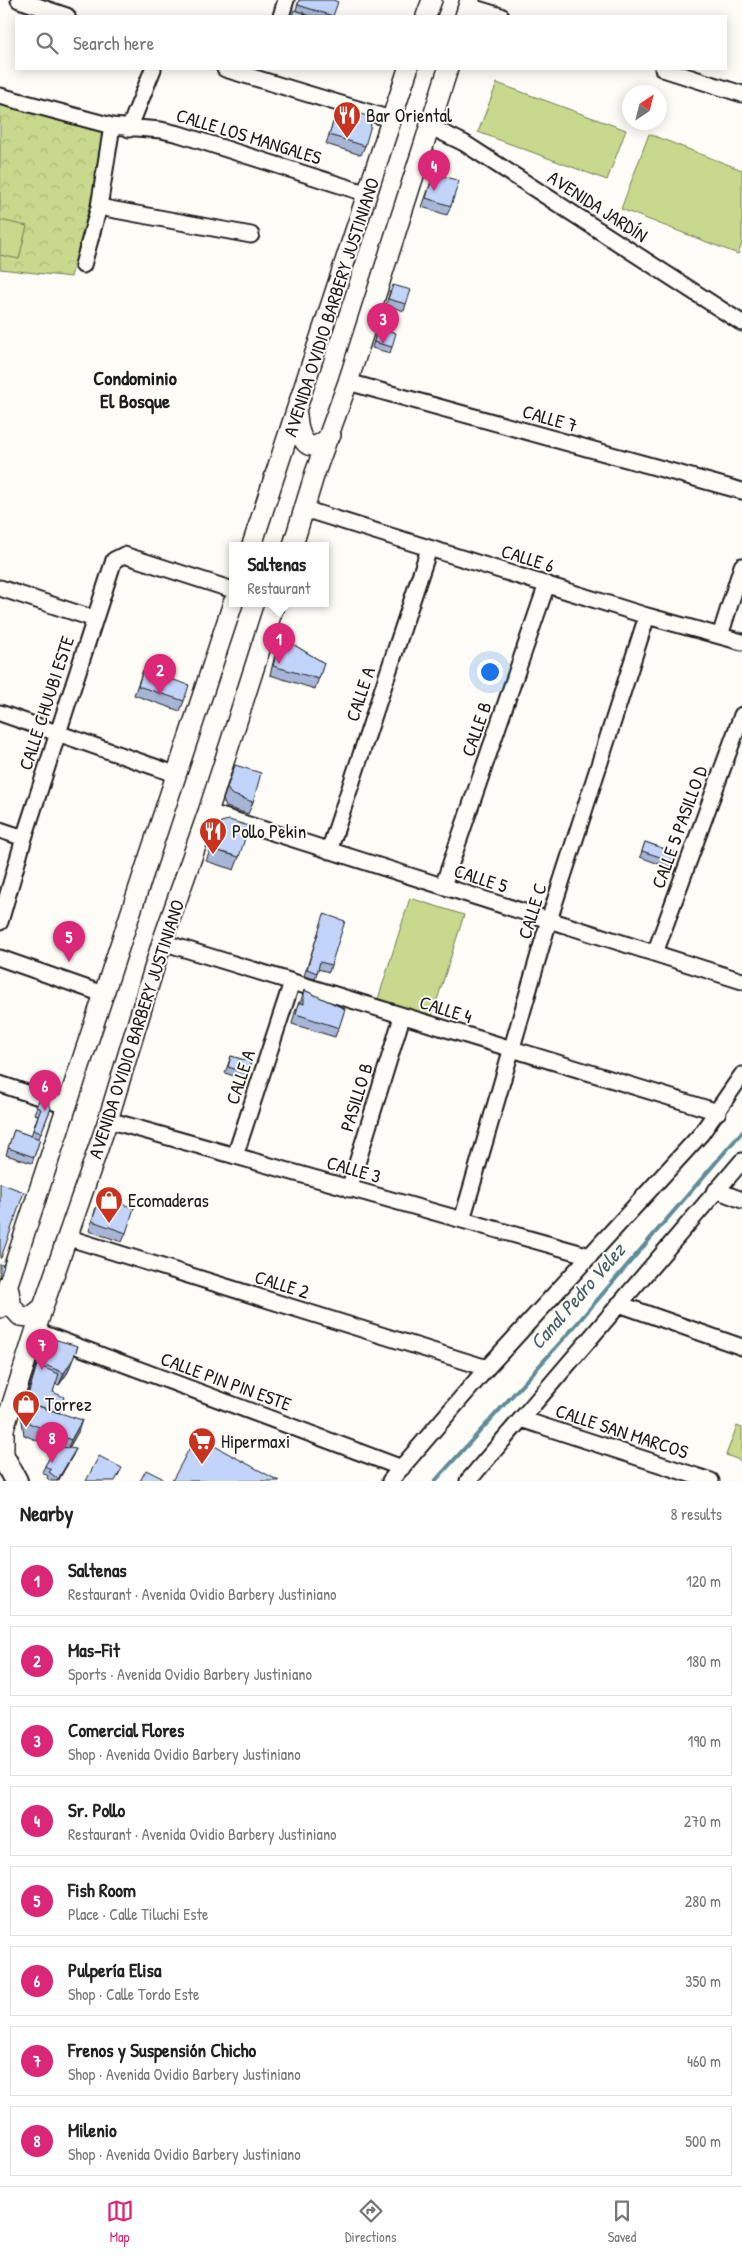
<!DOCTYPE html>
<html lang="en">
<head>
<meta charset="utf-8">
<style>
  :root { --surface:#fff; --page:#f6f6f6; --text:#222; --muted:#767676; --line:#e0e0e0; --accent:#db2777 }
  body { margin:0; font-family:"Patrick Hand",sans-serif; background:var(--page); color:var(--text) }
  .compass { position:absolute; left:622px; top:85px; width:45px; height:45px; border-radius:50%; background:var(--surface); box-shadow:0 2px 12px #0003; rotate:35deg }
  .you { position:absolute; left:489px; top:671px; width:18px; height:18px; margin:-12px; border:4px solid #fff; border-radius:50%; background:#1a73e8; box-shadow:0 0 0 8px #1a73e833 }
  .badge { display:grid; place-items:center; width:32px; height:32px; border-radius:50%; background:var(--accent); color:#fff; font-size:16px; font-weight:700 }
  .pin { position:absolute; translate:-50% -41px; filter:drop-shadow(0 1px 2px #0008) }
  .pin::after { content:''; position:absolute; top:26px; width:18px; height:15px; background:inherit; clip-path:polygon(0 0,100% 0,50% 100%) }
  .popup { position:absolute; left:229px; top:542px; width:100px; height:65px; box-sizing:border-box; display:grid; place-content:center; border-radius:0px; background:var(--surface); filter:drop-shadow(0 1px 4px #0005); font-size:16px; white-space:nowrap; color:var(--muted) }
  .popup b { font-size:19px; color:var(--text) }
  .popup::after { content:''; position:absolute; left:50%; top:100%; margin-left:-10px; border:10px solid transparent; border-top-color:var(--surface) }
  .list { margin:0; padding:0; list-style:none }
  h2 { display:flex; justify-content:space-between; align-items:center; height:65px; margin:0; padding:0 20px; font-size:21px }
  h2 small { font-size:16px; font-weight:400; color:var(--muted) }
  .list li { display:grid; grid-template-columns:32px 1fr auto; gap:15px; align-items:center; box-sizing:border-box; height:70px; margin:0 10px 10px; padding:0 10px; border:1px solid var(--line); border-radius:0px }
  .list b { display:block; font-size:19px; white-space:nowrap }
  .list p { margin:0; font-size:16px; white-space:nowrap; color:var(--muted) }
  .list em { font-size:16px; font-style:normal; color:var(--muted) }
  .icon { flex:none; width:28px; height:28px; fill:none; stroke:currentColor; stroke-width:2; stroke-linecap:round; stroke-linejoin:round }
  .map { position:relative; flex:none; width:742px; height:1481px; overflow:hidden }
  .search { position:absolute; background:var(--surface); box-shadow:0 2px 12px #0003; left:15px; right:15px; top:15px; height:55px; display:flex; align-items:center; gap:12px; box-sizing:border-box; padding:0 18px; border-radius:0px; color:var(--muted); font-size:19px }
  .sheet { height:705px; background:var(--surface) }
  nav { display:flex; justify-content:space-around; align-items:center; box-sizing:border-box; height:70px; border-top:1px solid var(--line); background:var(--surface); font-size:14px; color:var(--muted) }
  nav a { display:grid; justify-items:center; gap:2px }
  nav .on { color:var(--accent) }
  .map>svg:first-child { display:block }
  .park { fill:url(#park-crowns); stroke:#727a54 }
  .pitch { fill:#c8d98d; stroke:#727a54 }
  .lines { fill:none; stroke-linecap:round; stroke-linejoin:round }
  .stream { stroke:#5e8c98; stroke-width:4 }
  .minor-casing { stroke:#1c1c1c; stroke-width:19 }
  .major-casing { stroke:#1c1c1c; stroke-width:22 }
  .highway-casing { stroke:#1c1c1c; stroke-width:26 }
  .minor { stroke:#fdfcf7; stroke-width:15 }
  .major { stroke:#fdfcf7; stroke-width:19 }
  .highway { stroke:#fdfcf7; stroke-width:22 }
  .wall { fill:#a7b6d7; stroke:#1c1c1c }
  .shaded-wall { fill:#8894af; stroke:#1c1c1c }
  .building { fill:#c2d4fa; stroke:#1c1c1c }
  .labels { text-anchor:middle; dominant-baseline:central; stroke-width:4; stroke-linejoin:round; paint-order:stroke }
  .poi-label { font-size:19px; fill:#1c1c1c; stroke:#fdfcf7; text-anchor:start }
  .street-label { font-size:19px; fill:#1c1c1c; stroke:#fdfcf7 }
  .neighbourhood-label { font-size:20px; font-weight:bold; fill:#1c1c1c; stroke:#fdfcf7 }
  .water-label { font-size:20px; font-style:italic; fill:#425d64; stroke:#fdfcf7 }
</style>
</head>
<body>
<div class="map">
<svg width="742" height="1481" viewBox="0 0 742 1481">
  <defs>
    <pattern id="park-crowns" width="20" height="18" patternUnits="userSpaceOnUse" patternTransform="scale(1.25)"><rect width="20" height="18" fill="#c8d98d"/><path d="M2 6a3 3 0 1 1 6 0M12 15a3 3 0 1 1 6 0" fill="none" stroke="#abba79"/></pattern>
  </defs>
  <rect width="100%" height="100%" fill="#fdfcf7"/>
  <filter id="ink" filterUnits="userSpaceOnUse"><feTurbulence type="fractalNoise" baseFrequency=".02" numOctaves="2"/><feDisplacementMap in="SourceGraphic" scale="10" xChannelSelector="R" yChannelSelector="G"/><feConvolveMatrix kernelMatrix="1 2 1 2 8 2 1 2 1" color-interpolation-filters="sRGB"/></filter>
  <g filter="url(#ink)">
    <path class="park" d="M0 101 102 130 107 138 71 277 0 269Z"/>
    <path class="pitch" d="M497 83 626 130 607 180 478 132Z
      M649 134 742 170V243L738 254 621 209Z
      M0 220 27 226 19 259 0 255Z
      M410 898 464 915 432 1016 378 999Z
      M737 1426 742 1428V1461L726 1455Z"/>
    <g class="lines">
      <path class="stream" d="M435 1481 568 1334 742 1132"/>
      <g class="minor-casing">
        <path id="minor" d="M19 0 67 16
          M468 6 501 16
          M281 16 286 0
          M225 69 391 119
          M663 69 742 94
          M0 96 112 126 161 130 179 134 368 194
          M429 126 464 143 742 323
          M129 129 153 69
          M99 207 251 235
          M83 265 99 207 112 126
          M348 382 742 491
          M304 509 647 616 742 642
          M0 588 95 619
          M720 636 742 566
          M0 713 175 774
          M208 812 742 981
          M0 830 24 838
          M329 851 429 549
          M443 886 547 584
          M0 922 24 838 114 560 124 555 233 590
          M162 942 718 1112
          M655 953 742 715
          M0 958 103 994
          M0 1084 66 1106
          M108 1120 590 1256
          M235 1156 292 982
          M349 1189 402 1017
          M716 1190 742 1200
          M462 1220 549 920 647 616
          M66 1237 487 1368
          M619 1304 742 1347
          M36 1331 402 1468
          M521 1419 711 1481
          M390 1481 487 1368 701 1134 742 1075
          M468 1481 742 1161"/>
      </g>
      <g class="major-casing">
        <path id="major" d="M426 16 432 0
          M465 16 470 0
          M297 415C299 439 307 459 331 435
          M252 545 408 69
          M293 545 315 473 348 382 448 69
          M8 1286 12 1307 20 1316 31 1317 43 1307
          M0 1308 233 603
          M4 1457V1429L43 1307 108 1120 162 942 208 812 275 603"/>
      </g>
      <g class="highway-casing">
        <path id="highway" d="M0 1451 16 1481"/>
      </g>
      <use href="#minor" class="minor"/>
      <use href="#major" class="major"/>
      <use href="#highway" class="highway"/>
    </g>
    <path class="wall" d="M299 0 333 16H311L303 14V15L292 16 296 10Z
      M338 107 365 146 361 155 326 144Z
      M434 173 451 206 447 215 422 207Z
      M390 291 406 304 404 311 386 305Z
      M378 327 392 347 390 353 372 348Z
      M281 637 324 663 315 689 270 675 277 646Z
      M143 670 184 701 180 711 134 695Z
      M235 765 253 802 248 814 226 807 223 800Z
      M221 822 239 857 234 870 206 861Z
      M645 842 676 853 670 868 640 857Z
      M322 921 331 965 329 972 318 969 315 979 304 976Z
      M304 990 345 1009 335 1037 292 1024 295 1012 299 1002 301 1003V1000Z
      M231 1056 251 1062 245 1080 225 1073Z
      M40 1098 51 1108 39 1138 40 1139 32 1163 6 1155 14 1130 31 1136 38 1115 34 1114Z
      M96 1207 126 1233 122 1242 89 1231Z
      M46 1337 68 1372 59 1385 55 1384 53 1392 59 1413 78 1432 69 1448 73 1455 58 1481H50L47 1478 48 1476 42 1472 45 1466 55 1448 24 1435 21 1414 33 1375Z"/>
    <path class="shaded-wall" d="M78 1346 68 1372 59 1385 64 1373Z
      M82 1420 78 1432 66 1453 71 1440Z
      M76 1449 73 1455 58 1481H57Z"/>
    <path class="building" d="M299 0H333L338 2 333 16 298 5Z
      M294 10 304 13 303 15 308 16H292Z
      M338 107 367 116 371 125 365 146 329 135Z
      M434 173 459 181 451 206 426 198Z
      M393 285 411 290 406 304 388 299Z
      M378 327 396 333 392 347 374 342Z
      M281 637 324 663 319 679 273 666Z
      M143 670 189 685 184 701 138 686Z
      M235 765 261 773 253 802 231 794 227 788Z
      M229 820 249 826 239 857 211 849 221 822Z
      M645 842 676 853 672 861 642 851Z
      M324 914 345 921 331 965 320 962 317 973 307 969Z
      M304 990 345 1009 339 1028 296 1014 299 1002 304 1004Z
      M231 1056 251 1062 247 1073 228 1067Z
      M40 1098 48 1101 51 1108 41 1133 33 1130 41 1109 36 1107Z
      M14 1130 40 1139 34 1157 8 1148Z
      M0 1183 24 1192 1 1258H0Z
      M100 1197 134 1208 126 1233 92 1221Z
      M0 1264 4 1266 0 1278Z
      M46 1337 78 1346 73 1359 64 1373 38 1362Z
      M37 1365 59 1374 53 1392 64 1397 59 1413 26 1402 25 1405Z
      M26 1402 82 1420 71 1440 29 1423Z
      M196 1436 279 1481H172Z
      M56 1446 76 1449 58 1479 49 1472 51 1470 45 1466Z
      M99 1456 122 1468 115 1481H86Z
      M146 1470 162 1478 161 1481H140Z"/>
  </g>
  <defs>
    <g id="restaurant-pin" transform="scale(1.4375)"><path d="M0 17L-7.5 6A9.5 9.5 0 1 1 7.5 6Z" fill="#c8321e" stroke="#fdfcf7"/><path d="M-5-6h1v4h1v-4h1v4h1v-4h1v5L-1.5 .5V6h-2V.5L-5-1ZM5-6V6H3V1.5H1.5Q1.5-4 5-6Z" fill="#fff"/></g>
    <g id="shop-pin" transform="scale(1.4375)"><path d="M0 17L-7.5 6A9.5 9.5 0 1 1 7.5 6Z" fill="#c8321e" stroke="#fdfcf7"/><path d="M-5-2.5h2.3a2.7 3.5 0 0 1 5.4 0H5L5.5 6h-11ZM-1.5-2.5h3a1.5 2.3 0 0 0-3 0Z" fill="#fff"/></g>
    <g id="supermarket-pin" transform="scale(1.4375)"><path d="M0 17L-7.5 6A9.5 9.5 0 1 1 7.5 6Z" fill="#c8321e" stroke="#fdfcf7"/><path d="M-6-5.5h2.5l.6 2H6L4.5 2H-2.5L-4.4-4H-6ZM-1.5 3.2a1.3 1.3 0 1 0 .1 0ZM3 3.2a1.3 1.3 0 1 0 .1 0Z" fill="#fff"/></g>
  </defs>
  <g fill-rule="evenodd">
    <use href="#restaurant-pin" x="347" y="115"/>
    <use href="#restaurant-pin" x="213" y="831"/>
    <use href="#shop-pin" x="109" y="1200"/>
    <use href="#shop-pin" x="26" y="1404"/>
    <use href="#supermarket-pin" x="202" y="1441"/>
  </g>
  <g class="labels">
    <g class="poi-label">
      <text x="366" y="115">Bar Oriental</text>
      <text x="232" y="831">Pollo Pekin</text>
      <text x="128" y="1200">Ecomaderas</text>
      <text x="45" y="1404">Torrez</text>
      <text x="221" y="1441">Hipermaxi</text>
    </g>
    <g class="street-label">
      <text transform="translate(249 136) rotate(17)">CALLE LOS MANGALES</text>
      <text transform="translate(598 206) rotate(33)">AVENIDA JARDÍN</text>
      <text transform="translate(331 307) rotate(-72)">AVENIDA OVIDIO BARBERY JUSTINIANO</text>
      <text transform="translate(550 418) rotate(16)">CALLE 7</text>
      <text transform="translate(528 558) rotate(17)">CALLE 6</text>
      <text transform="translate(360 694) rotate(-72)">CALLE A</text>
      <text transform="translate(46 703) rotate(-72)">CALLE CHUUBI ESTE</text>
      <text transform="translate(476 729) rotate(-71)">CALLE B</text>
      <text transform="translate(679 827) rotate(-70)">CALLE 5 PASILLO D</text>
      <text transform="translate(481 878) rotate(18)">CALLE 5</text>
      <text transform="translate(532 911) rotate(-73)">CALLE C</text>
      <text transform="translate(446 1009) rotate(17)">CALLE 4</text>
      <text transform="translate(136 1029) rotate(-72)">AVENIDA OVIDIO BARBERY JUSTINIANO</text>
      <text transform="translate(240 1077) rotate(-72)">CALLE A</text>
      <text transform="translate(356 1097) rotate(-73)">PASILLO B</text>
      <text transform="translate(354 1169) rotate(16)">CALLE 3</text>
      <text transform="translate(282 1284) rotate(17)">CALLE 2</text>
      <text transform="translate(226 1381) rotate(20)">CALLE PIN PIN ESTE</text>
      <text transform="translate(622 1431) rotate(18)">CALLE SAN MARCOS</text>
    </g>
    <g class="neighbourhood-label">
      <text x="135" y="377">Condominio<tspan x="135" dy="23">El Bosque</tspan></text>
    </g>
    <g class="water-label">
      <text transform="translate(577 1296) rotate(-49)">Canal Pedro Velez</text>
    </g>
  </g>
</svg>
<svg class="compass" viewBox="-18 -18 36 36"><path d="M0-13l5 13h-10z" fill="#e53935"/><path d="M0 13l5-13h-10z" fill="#767676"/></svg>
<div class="you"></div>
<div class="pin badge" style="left:279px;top:664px">1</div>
<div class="popup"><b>Saltenas</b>Restaurant</div>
<div class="pin badge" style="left:160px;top:695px">2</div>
<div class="pin badge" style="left:383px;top:344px">3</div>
<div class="pin badge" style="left:434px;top:191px">4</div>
<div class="pin badge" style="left:69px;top:962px">5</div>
<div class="pin badge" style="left:45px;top:1111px">6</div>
<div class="pin badge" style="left:42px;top:1370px">7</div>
<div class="pin badge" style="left:52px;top:1463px">8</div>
<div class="search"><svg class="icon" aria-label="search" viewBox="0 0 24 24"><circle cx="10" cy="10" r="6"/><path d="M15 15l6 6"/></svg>Search here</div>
</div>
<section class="sheet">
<h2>Nearby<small>8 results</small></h2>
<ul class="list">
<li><span class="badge">1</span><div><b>Saltenas</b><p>Restaurant · Avenida Ovidio Barbery Justiniano</p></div><em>120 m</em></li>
<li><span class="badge">2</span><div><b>Mas-Fit</b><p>Sports · Avenida Ovidio Barbery Justiniano</p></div><em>180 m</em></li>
<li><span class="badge">3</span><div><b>Comercial Flores</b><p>Shop · Avenida Ovidio Barbery Justiniano</p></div><em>190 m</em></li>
<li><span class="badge">4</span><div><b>Sr. Pollo</b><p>Restaurant · Avenida Ovidio Barbery Justiniano</p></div><em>270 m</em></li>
<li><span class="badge">5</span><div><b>Fish Room</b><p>Place · Calle Tiluchi Este</p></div><em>280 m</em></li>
<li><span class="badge">6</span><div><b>Pulpería Elisa</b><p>Shop · Calle Tordo Este</p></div><em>350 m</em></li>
<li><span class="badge">7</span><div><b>Frenos y Suspensión Chicho</b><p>Shop · Avenida Ovidio Barbery Justiniano</p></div><em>460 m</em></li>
<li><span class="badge">8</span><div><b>Milenio</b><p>Shop · Avenida Ovidio Barbery Justiniano</p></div><em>500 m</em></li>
</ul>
</section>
<nav>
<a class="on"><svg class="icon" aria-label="map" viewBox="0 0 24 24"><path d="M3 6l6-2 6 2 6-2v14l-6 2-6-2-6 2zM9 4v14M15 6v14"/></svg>Map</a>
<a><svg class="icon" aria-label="directions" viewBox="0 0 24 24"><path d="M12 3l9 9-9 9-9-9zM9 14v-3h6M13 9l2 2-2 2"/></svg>Directions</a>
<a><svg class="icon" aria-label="saved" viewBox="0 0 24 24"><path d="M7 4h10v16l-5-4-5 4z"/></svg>Saved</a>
</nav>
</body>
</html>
